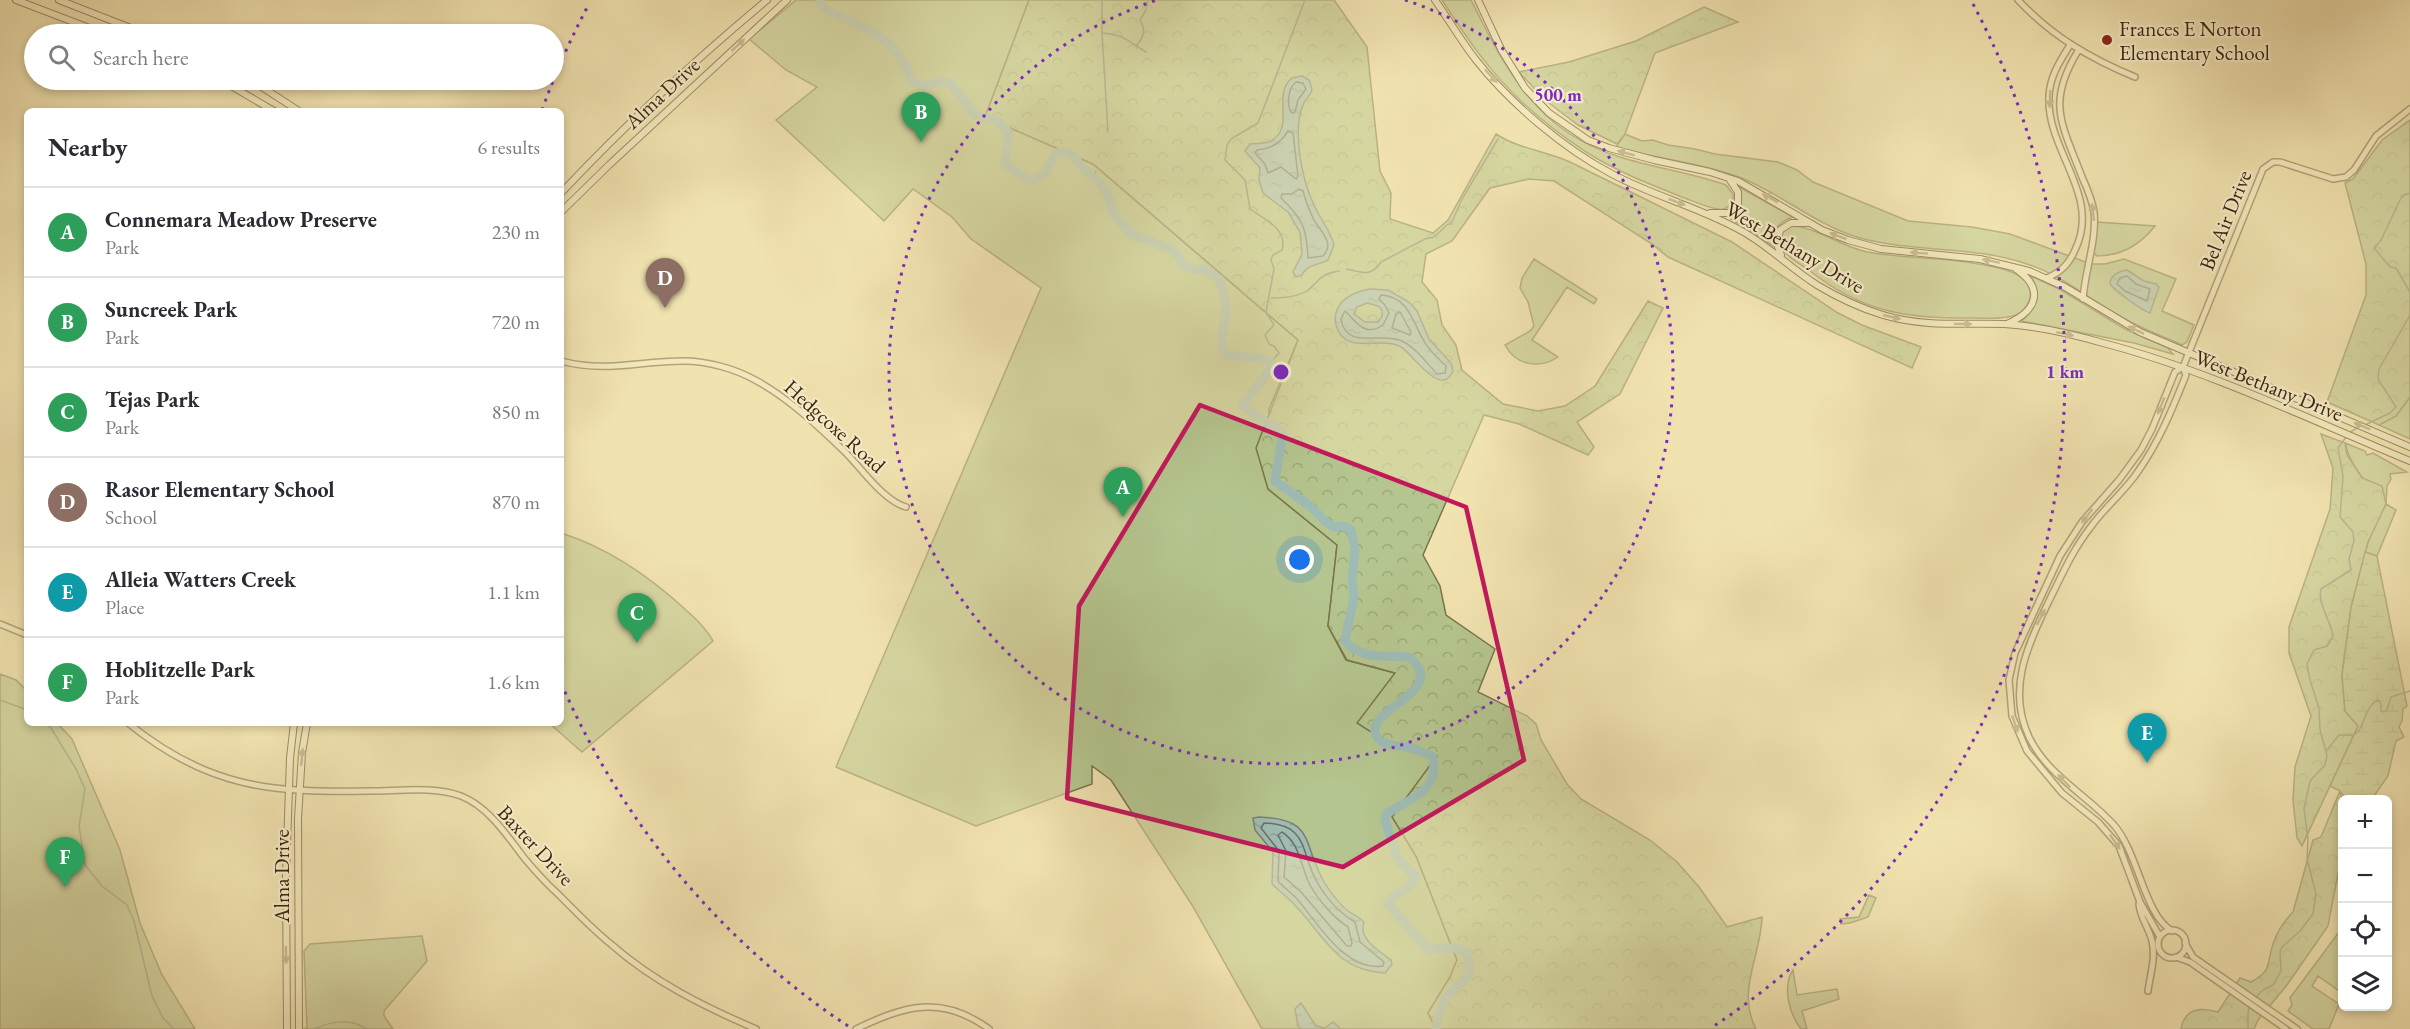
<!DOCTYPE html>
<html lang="en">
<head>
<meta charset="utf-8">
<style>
  :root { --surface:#fff; --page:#f7f7f7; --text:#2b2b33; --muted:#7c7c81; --line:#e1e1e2; --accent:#8f2418 }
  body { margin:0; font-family:"EB Garamond",serif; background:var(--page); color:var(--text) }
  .controls { position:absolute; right:18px; bottom:18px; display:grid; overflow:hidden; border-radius:9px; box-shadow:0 3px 9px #0003 }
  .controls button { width:54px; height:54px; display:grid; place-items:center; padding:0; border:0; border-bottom:2px solid var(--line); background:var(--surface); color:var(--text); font:30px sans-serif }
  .you { position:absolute; left:1300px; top:560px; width:21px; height:21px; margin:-15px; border:4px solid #fff; border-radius:50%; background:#1a73e8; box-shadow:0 0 0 9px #1a73e833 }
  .badge { display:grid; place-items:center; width:39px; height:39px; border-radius:50%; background:var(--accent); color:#fff; font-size:20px; font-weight:700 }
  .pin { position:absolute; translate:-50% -50px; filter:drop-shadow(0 2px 3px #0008) }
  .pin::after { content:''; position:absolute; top:32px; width:21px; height:18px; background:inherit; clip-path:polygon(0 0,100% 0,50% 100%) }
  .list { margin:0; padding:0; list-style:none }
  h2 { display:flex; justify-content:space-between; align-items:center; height:78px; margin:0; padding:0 24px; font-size:26px }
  h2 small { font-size:20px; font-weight:400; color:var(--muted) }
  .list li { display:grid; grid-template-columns:39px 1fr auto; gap:18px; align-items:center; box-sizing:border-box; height:90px; padding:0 24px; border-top:2px solid var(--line) }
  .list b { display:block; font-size:22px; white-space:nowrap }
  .list p { margin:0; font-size:20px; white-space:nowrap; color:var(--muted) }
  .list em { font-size:20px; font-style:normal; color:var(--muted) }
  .icon { flex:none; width:33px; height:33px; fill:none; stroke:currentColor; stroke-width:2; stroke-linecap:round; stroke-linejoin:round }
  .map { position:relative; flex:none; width:2410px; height:1029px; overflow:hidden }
  .search { position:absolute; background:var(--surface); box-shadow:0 3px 9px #0003; left:24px; top:24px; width:540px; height:66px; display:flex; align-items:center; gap:15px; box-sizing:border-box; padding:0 21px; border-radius:33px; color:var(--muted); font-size:22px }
  .panel { position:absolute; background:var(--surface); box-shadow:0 3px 9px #0003; left:24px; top:108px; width:540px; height:618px; border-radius:9px }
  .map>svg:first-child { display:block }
  .green { fill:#b5c58f; stroke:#7a764c; stroke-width:1.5 }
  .forest { fill:url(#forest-crowns); stroke:#7a764c; stroke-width:1.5 }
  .wetland { fill:url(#wetland-marsh); stroke:#7a764c; stroke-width:1.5 }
  .water { fill:url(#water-ripples); stroke:#788070; stroke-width:1.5; fill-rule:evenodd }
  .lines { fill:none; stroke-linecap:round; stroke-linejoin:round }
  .shore { stroke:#6e715e; stroke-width:1.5 }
  .stream { stroke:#788070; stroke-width:1.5 }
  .river { stroke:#9ebcb5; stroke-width:9 }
  .tertiary-casing { stroke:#6b5532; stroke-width:8 }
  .secondary-casing { stroke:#3e2608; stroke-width:8 }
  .tertiary { stroke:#f6edcc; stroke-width:5 }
  .secondary { stroke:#f6edcc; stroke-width:6 }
  .oneway { fill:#9a8a6a }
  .marked { fill:none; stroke:#c2185b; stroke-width:4.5; stroke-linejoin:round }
  .ring { fill:none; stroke:#7b2cbf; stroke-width:3; stroke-dasharray:3 6 }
  .poi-dot { fill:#8f2418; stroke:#f6edcc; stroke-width:2 }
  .labels { text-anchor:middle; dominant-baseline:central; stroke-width:4.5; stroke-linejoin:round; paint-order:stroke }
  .poi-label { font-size:21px; fill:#3e2608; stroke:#f6edcc; text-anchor:start }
  .street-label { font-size:21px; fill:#3e2608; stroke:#f6edcc }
  .centre { fill:#7b2cbf; stroke:#f6edcc; stroke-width:3 }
  .ring-label { font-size:18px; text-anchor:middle; font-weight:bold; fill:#7b2cbf; stroke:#f6edcc; stroke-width:4.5; stroke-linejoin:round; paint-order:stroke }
</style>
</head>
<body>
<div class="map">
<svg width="2410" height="1029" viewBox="0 0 2410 1029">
  <defs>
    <pattern id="forest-crowns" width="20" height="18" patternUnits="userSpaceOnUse" patternTransform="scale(1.5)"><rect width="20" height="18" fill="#b5c58f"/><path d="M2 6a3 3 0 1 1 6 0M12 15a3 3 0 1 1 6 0" fill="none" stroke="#9da97a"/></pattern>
    <pattern id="wetland-marsh" width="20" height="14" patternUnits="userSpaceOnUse" patternTransform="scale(1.5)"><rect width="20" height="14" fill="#b5c58f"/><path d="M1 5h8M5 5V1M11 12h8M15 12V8" fill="none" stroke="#9da97a"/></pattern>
    <pattern id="water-ripples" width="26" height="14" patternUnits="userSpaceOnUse" patternTransform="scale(1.5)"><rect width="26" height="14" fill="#9ebcb5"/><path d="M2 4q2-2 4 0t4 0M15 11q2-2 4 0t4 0" fill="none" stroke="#89a19a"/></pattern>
  </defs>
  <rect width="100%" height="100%" fill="#f1e3b0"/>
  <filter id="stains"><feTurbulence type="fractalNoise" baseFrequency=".00333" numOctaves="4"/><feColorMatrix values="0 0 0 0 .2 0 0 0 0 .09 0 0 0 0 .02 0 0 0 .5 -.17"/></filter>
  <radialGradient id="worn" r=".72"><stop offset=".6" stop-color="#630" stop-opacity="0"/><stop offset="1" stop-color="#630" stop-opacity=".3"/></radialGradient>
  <path class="green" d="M796 0H1029L985 117 1093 164 1298 340 1269 409 1268 489 1337 545 1328 626 1346 660 1395 673 1393 746 1437 756 1393 817 1416 856 1457 960 1450 977 1428 1013 1436 1029H1262L1192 905 1111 780 1092 766V784L976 826 836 767 1041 288 971 239 952 217 913 189 884 221 776 120 817 87 786 70 749 39Z
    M1442 0H1471C1507 72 1537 132 1620 157 1655 168 1692 173 1726 185L1733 194C1734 205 1726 211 1717 209 1706 207 1693 201 1682 197 1649 184 1616 171 1586 152 1563 137 1541 120 1521 101 1489 71 1466 37 1442 0Z
    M1625 134 1642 141 1653 140 1668 145 1695 149 1715 154 1778 162 1797 170 1813 182 1908 221 1972 227 2010 234 2091 264H2105L2124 259 2176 279 2162 311 2194 325 2187 342 2182 345C2160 335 2137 327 2116 314 2087 297 2062 276 2030 265 1974 245 1916 253 1860 238 1815 225 1781 193 1739 177 1699 162 1656 159 1616 147Z
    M1739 187 1793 217C1777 222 1773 231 1773 246L1726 216 1741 202Z
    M2096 222 2155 226C2140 245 2122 256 2097 256L2092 251Z
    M1791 226C1814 226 1842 247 1867 252 1899 258 1933 257 1966 262 1985 265 2035 269 2030 298 2028 305 2024 312 2016 315 2003 320 1986 318 1972 318 1907 319 1862 312 1810 271 1793 259 1777 254 1782 231Z
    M1534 259 1597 299 1594 304 1567 287 1532 340 1558 357C1540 369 1516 366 1505 345L1530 331 1534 326 1528 302 1520 288 1522 278Z
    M2031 276 2061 290 2125 329 2168 348 2173 354 2134 343 2022 321C2036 308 2042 295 2031 276Z
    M2410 397V439L2379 425 2396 416Z
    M2345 443 2365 451 2367 455 2373 453 2407 472 2390 474 2391 479 2387 486 2386 504 2396 510 2377 556 2365 552 2374 526 2386 504C2369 486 2350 467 2345 443Z
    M561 533C609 548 649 576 686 610 695 618 707 629 713 641L582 752 549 723H561Z
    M0 674 16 680 27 691V723H57L72 739 120 850 140 923 162 975 195 1029H0Z
    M1869 895 1876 898 1868 917 1850 923 1841 924 1840 919 1859 917Z
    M2342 928V993L2318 976 2312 986 2339 1004 2329 1029H2313L2288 1011 2292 1005 2290 998Z
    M422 936 427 961 384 1011V1016L393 1029H302L307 1028 304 951 310 944Z
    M1793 970 1797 995 1837 989 1839 999 1802 1011 1807 1029H1801C1789 1014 1782 986 1793 970Z"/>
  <path class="forest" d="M1029 0H1334L1367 47 1380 171 1391 193 1390 219 1433 233 1448 220 1496 134C1519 149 1546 151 1570 162L1732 242 1838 313 1862 325 1921 347 1912 368 1668 257 1652 244 1554 181 1529 179 1490 188 1452 241 1426 254 1422 282 1437 300 1442 325 1456 345 1462 370 1503 404 1538 411 1565 406 1595 386 1648 301 1663 308 1620 394 1577 422 1594 447 1588 455 1519 424 1484 415 1423 555 1440 586 1446 615 1495 649 1478 692 1527 716 1536 724 1541 740 1567 784 1581 799 1650 840 1677 862 1699 887 1727 927 1762 917C1761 956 1736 991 1756 1029H1436L1428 1013 1450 977 1457 960 1416 856 1392 817 1437 756 1393 746 1357 723 1395 673 1347 660 1328 626 1337 545 1268 489 1256 448 1298 340 1093 164 985 117Z
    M1704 7 1738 22 1655 53 1625 134 1617 144 1578 125 1545 100 1519 72 1569 62 1636 41Z
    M2410 120V397L2396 416 2379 425 2327 402 2366 295V264L2345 183 2353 179 2382 140Z
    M2321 434 2345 443 2347 455 2362 478 2382 486 2386 504 2368 542 2351 608 2342 675 2345 711 2358 726 2302 846 2297 838 2293 800 2295 767 2311 716 2289 653V627L2330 509 2333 468Z
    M2340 791 2342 801V853L2328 926 2287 985 2258 1020 2254 1029H2181C2185 1008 2200 1007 2218 1012L2240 978 2251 982C2273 970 2266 964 2273 944 2277 932 2284 921 2293 912L2313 840 2321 837Z"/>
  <path class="wetland" d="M2365 552 2377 556 2407 706 2403 709 2402 721 2399 727 2404 737 2396 741 2388 776 2372 799H2346L2340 791 2330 786 2358 726 2345 711 2342 675 2351 608Z"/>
  <path class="water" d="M1302 76 1309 80 1312 89C1311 96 1305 99 1303 105 1292 130 1302 179 1313 203 1319 218 1330 229 1334 245L1328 260C1319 265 1307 264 1302 275L1296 277 1293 272 1302 254 1300 232 1288 212 1263 193 1259 180 1260 168 1245 151 1250 144C1257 143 1263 144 1269 142 1297 129 1271 94 1292 78Z
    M2127 270 2144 281 2156 284 2159 287 2150 313C2143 311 2115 291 2110 284 2110 275 2119 271 2127 270Z
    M1370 289 1388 290 1409 302 1417 311 1429 339 1451 363 1453 371C1441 399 1414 355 1401 347 1380 335 1345 357 1336 325 1334 318 1336 309 1341 303 1348 295 1359 291 1370 289ZM1367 303 1378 306 1382 310V317L1377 322H1365L1354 314 1357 307Z
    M1259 817C1314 819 1302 840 1322 878 1327 888 1339 904 1348 911 1354 915 1359 917 1364 922 1358 939 1379 951 1391 960L1392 964 1385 973C1335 971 1323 933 1292 902 1286 896 1278 890 1272 884L1273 852 1255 830 1253 818Z
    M1301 1003 1316 1026 1325 1028 1333 1022 1341 1029H1301L1298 1026 1295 1009Z"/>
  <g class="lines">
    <path class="shore" d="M1296 82 1303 83 1306 89 1298 100 1295 112 1292 113C1286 106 1288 88 1296 82Z
      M1288 131 1293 133 1298 176 1296 179 1281 167 1268 173 1265 164 1255 153 1257 150C1271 149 1281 143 1288 131Z
      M1299 189 1303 191C1305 200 1309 209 1313 218 1319 231 1336 242 1323 256L1308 258C1307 228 1302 218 1281 198L1282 194H1292Z
      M2127 276 2136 284 2150 289 2147 301 2125 291 2117 284 2120 278Z
      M1381 295C1409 297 1412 321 1424 341 1429 351 1438 358 1446 366L1445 373 1437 374C1426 362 1416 348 1402 341 1381 331 1346 351 1341 319L1345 311C1356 321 1364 338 1383 325L1389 313 1385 305 1379 299Z
      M1400 312 1411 332 1410 335 1392 328 1396 314Z
      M1264 823C1309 824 1300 852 1317 882 1326 898 1340 913 1355 922L1360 942 1384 962 1383 966C1346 972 1319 925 1298 900 1292 893 1284 888 1278 881L1279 851 1261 828Z
      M1282 832C1300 843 1301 868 1310 885 1319 901 1334 918 1348 927L1352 943 1351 946H1347L1301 892 1284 877 1286 851 1278 835Z"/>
    <path class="stream" d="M1102 0V33L1108 132
      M1102 33C1126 35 1127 41 1146 52
      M1137 45C1144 36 1146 30 1140 20L1146 10 1148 0
      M1093 178 1096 171
      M2410 193 2402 196 2381 240 2374 248 2390 267 2396 268 2410 292
      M1347 269C1362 272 1370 278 1381 262L1425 239 1434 237 1448 224H1451L1462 199 1498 139
      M1271 298C1282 298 1299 297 1308 290 1323 278 1318 275 1339 271
      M1271 362 1279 353 1274 346 1269 344 1265 335 1274 325 1266 312 1274 269 1271 260 1273 255 1282 250C1288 229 1264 219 1250 209L1245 180 1225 160 1227 145 1231 139 1258 123 1305 0
      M2365 425 2390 413 2396 407 2378 379 2379 369 2410 315
      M2349 433 2357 428
      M0 700 27 710
      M45 723 51 728 76 769 85 789 79 826 85 865 102 886 127 905 134 921 152 996 163 1018 174 1029
      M2327 750 2339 735C2344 735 2351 736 2355 734 2365 729 2363 708 2378 700L2381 704V711L2384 712 2387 710 2391 697 2410 691
      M2256 997 2263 990 2273 985 2281 971 2280 952 2282 947 2300 931 2313 914 2316 894 2307 859 2308 839 2304 809 2310 781 2325 765 2327 755 2320 730 2319 708 2310 680 2307 664 2314 650 2327 646 2333 636C2331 621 2317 603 2321 589L2351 570 2349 559 2354 541 2353 532 2340 517 2343 476 2338 448 2346 437
      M314 1029C333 1021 349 1018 367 1029
      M2248 1029V1012L2250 1006"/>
    <path class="river" d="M820 0 823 7C863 31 895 31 912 82L927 86 943 81 952 85 975 115 997 121 1009 133 1005 164 1030 181 1045 174 1056 153 1063 152 1074 156 1081 166 1100 183 1109 198 1115 216 1131 234 1173 250 1181 260V264L1194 270 1203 268 1219 279C1222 288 1226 298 1226 308 1226 323 1217 342 1226 355L1264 359 1271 362 1272 367 1242 406 1283 433 1275 481 1310 506 1325 521 1334 527 1344 526 1351 530 1355 550 1352 578 1354 597 1345 641C1360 660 1386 655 1409 657 1450 690 1370 708 1375 732 1378 747 1396 745 1407 747 1416 749 1425 753 1433 757 1439 792 1411 798 1386 814L1385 820 1397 858 1416 877C1408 893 1396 889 1388 904L1427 949 1455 948 1466 952C1467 958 1471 966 1470 971 1467 981 1456 986 1450 993 1442 1002 1437 1017 1436 1029"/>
    <g class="tertiary-casing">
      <path id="tertiary" d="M2018 0C2052 36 2089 58 2135 77
        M2078 51C2046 103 2062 124 2082 177 2087 188 2092 199 2094 212 2097 240 2085 270 2083 299
        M2047 278C2061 272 2069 264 2075 250 2102 195 2046 151 2049 96 2050 76 2060 61 2070 45
        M561 361C606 373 639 361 683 361 708 361 736 369 757 381 788 398 817 425 843 450 860 466 883 501 906 507
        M0 624 27 635
        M128 723C208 788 271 793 370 791 399 791 434 786 461 796 489 807 507 836 525 859 535 871 547 884 559 895 576 912 593 930 612 945 654 982 705 1007 756 1029
        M2139 904C2140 918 2149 928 2152 941 2156 958 2150 975 2148 991
        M2158 944a14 14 0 1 1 28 0a14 14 0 1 1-28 0Z
        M2172 931C2144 915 2139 854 2114 825 2086 794 2048 776 2029 737 2007 690 2027 646 2048 603 2061 577 2072 551 2090 528 2104 508 2124 492 2137 473 2159 442 2172 410 2186 375L2183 367 2263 169 2273 162H2280L2333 179 2346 177 2354 170 2376 136 2410 109
        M2160 937 2140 902 2119 846 2098 822 2062 793 2027 751 2012 716 2009 680 2015 653 2060 556 2082 522 2119 480 2141 450 2152 429 2175 372 2183 367
        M2185 943 2193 957 2297 1029
        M2176 957 2190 962 2286 1029
        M856 1029C904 1006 941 994 989 1029"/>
    </g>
    <g class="secondary-casing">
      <path id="secondary" d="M16 0 105 34
        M59 0 146 34
        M1435 0C1449 20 1461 41 1476 60 1510 103 1564 149 1612 174 1653 196 1699 207 1740 230 1768 245 1790 268 1817 285 1837 297 1860 308 1883 315 1923 327 1963 323 2004 324 2037 326 2072 334 2103 343 2210 371 2308 419 2410 461
        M1478 0 1502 51 1525 88 1549 113 1588 140 1609 148 1654 160 1710 172 1738 181 1822 230 1848 240 1881 249 1980 259 2029 271 2065 287 2140 332 2410 447
        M221 80 274 111
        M251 80 299 111
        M561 193C625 125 695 60 767 0
        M561 212 609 165 787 0
        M1710 213H1730L1738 204V192L1730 180
        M1781 255 1777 244 1780 230 1791 223H1807
        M2007 324C2037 311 2045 289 2016 269
        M287 1029 286 875 290 758 294 723
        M299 1029 298 819 302 753 307 723"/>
    </g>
    <use href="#tertiary" class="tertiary"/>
    <use href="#secondary" class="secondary"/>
  </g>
  <defs><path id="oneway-solid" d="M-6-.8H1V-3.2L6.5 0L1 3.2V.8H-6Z" transform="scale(1.5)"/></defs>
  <g class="oneway">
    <use href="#oneway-solid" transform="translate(738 45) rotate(-43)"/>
    <use href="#oneway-solid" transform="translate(1491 76) rotate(47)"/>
    <use href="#oneway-solid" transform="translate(2050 99) rotate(91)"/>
    <use href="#oneway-solid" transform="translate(1626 153) rotate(-165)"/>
    <use href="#oneway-solid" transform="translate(1770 198) rotate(-151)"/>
    <use href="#oneway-solid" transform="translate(1677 202) rotate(21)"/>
    <use href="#oneway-solid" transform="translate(2093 212) rotate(-97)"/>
    <use href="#oneway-solid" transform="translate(1838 236) rotate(-159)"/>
    <use href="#oneway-solid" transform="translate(1919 253) rotate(-176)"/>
    <use href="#oneway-solid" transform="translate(1991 261) rotate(-168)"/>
    <use href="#oneway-solid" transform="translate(1892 317) rotate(13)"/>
    <use href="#oneway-solid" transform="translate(1963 324) rotate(1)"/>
    <use href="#oneway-solid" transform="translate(2136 330) rotate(-155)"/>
    <use href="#oneway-solid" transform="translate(2065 334) rotate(12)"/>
    <use href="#oneway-solid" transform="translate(2161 406) rotate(112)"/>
    <use href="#oneway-solid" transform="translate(2362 426) rotate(-157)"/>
    <use href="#oneway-solid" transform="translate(2087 516) rotate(128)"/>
    <use href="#oneway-solid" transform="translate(2041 617) rotate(-63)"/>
    <use href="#oneway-solid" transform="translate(2015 724) rotate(71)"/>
    <use href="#oneway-solid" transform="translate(302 757) rotate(-84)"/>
    <use href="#oneway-solid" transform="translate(2064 781) rotate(-135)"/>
    <use href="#oneway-solid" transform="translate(2115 842) rotate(55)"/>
    <use href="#oneway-solid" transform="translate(286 955) rotate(89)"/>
  </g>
  <path d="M0 0H2410V1029H0ZM1200 405 1466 507 1524 760 1343 867 1067 798 1079 606Z" fill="#f1e3b0" fill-opacity=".55" fill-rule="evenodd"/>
  <path class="marked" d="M1200 405 1466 507 1524 760 1343 867 1067 798 1079 606Z"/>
  <g class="ring">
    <path d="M1405 0A392 392 0 1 1 1157 0"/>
    <path d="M848 1026A784 784 0 0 1 562 685M542 110A784 784 0 0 1 589 4M1973 4A784 784 0 0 1 1714 1026"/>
  </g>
  <circle class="poi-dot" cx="2107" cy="40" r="6"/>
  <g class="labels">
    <g class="poi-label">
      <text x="2119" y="28">Frances E Norton<tspan x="2119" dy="24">Elementary School</tspan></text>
    </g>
    <g class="street-label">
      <text transform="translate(662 93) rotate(-43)">Alma Drive</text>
      <text transform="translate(2225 220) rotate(-68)">Bel Air Drive</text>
      <text transform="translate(1795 247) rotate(31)">West Bethany Drive</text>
      <text transform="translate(2269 385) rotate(22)">West Bethany Drive</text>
      <text transform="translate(835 426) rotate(42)">Hedgcoxe Road</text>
      <text transform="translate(536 845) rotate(47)">Baxter Drive</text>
      <text transform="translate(281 876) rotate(-90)">Alma Drive</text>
    </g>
  </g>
  <circle cx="1281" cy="372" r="9" class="centre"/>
  <g class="ring-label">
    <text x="1558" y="101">500 m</text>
    <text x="2065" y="378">1 km</text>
  </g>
  <rect width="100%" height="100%" filter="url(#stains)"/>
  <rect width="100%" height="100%" fill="url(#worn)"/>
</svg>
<div class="controls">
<button>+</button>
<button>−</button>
<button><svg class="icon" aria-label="locate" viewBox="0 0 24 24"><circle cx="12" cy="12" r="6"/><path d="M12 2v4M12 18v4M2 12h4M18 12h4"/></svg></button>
<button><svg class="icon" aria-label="layers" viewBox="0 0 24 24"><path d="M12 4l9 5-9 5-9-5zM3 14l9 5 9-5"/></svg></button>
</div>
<div class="you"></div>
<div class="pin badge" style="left:1123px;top:517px;background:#2e9e5b">A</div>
<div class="pin badge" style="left:921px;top:142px;background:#2e9e5b">B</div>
<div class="pin badge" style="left:637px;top:643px;background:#2e9e5b">C</div>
<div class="pin badge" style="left:665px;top:308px;background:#8d6e63">D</div>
<div class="pin badge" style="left:2147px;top:763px;background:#0f9aa8">E</div>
<div class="pin badge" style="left:65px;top:887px;background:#2e9e5b">F</div>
<div class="search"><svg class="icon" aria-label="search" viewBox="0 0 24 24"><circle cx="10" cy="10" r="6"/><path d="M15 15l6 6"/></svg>Search here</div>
<section class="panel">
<h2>Nearby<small>6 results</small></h2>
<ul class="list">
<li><span class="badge" style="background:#2e9e5b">A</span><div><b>Connemara Meadow Preserve</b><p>Park</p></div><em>230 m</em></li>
<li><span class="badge" style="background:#2e9e5b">B</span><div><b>Suncreek Park</b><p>Park</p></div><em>720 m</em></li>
<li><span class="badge" style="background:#2e9e5b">C</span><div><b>Tejas Park</b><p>Park</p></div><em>850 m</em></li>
<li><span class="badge" style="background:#8d6e63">D</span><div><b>Rasor Elementary School</b><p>School</p></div><em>870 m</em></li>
<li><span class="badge" style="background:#0f9aa8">E</span><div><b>Alleia Watters Creek</b><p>Place</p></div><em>1.1 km</em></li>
<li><span class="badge" style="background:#2e9e5b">F</span><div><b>Hoblitzelle Park</b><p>Park</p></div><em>1.6 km</em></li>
</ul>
</section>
</div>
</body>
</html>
